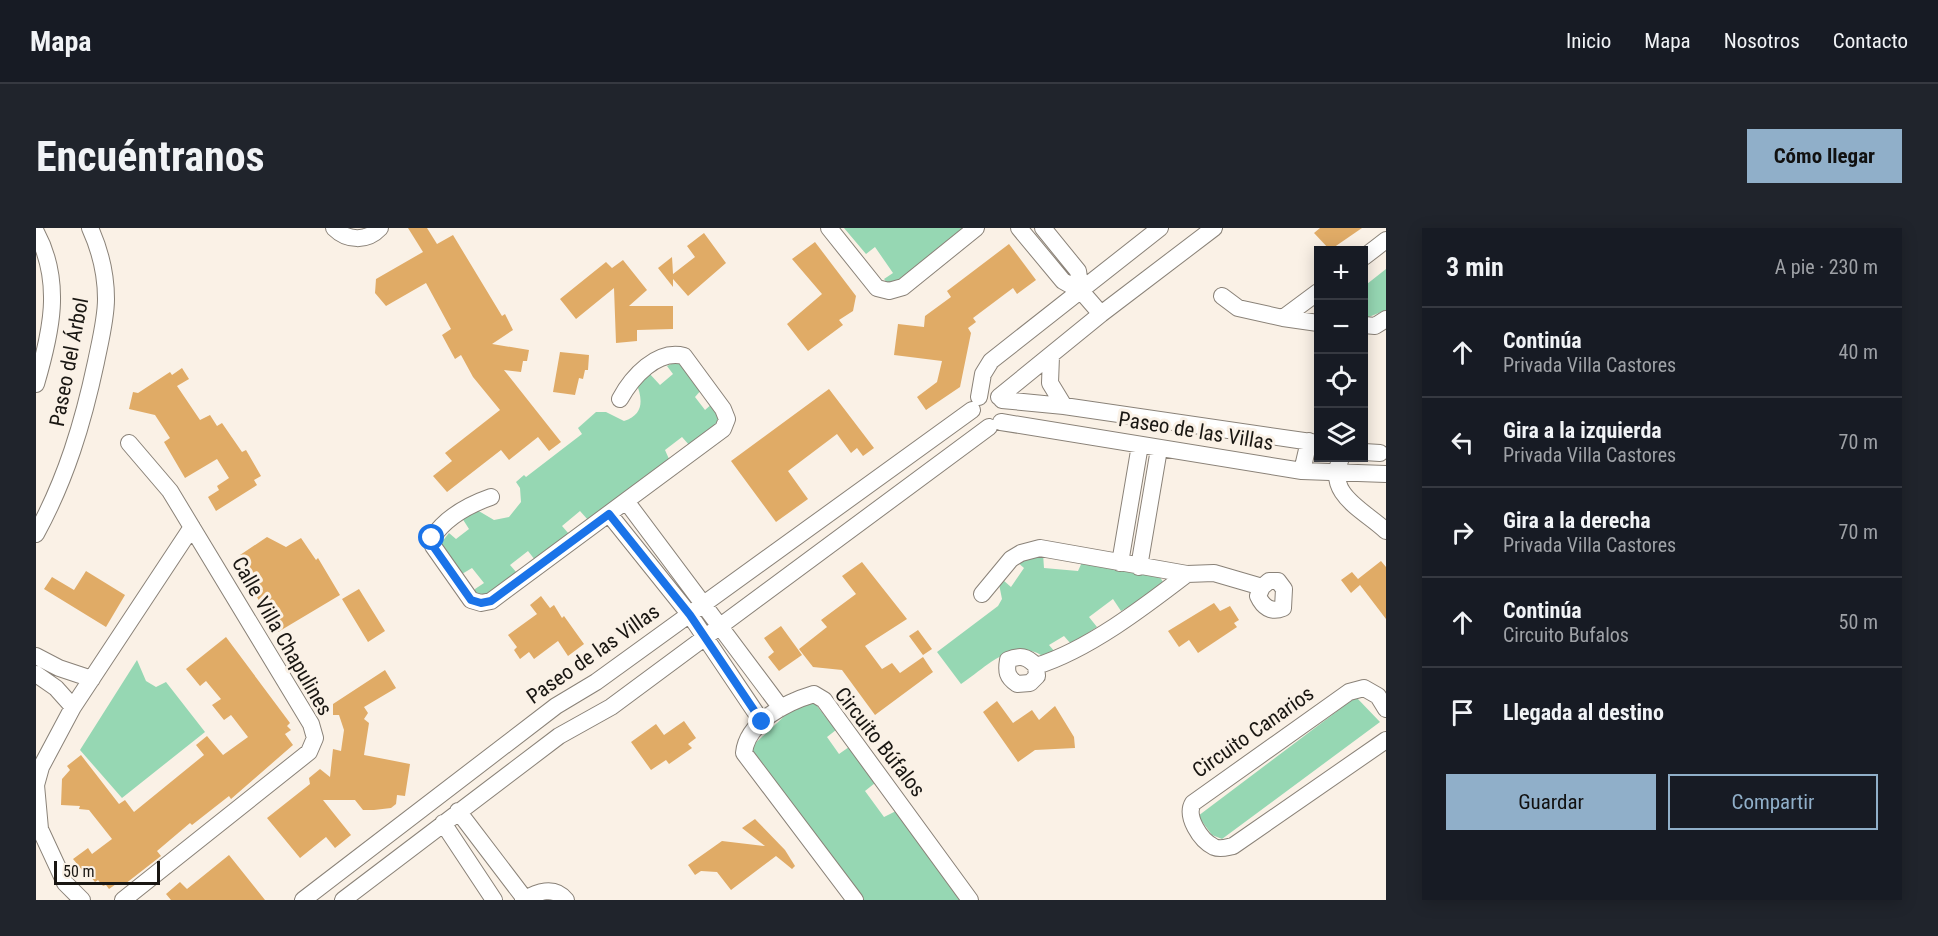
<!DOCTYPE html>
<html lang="es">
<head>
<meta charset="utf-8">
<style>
  :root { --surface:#171b24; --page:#20242c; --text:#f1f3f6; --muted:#9ea1a6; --line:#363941; --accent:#90afc9 }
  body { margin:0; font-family:"Roboto Condensed",sans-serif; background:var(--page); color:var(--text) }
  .controls { position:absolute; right:18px; top:18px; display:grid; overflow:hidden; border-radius:0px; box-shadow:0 3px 15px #0003 }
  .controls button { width:54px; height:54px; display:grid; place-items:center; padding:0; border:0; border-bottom:2px solid var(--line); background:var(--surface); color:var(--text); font:30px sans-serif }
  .scale { position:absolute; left:18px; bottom:15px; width:106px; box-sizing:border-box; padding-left:6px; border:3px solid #191612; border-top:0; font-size:16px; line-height:21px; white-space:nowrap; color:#191612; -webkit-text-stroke:4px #faf1e6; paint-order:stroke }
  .stop { position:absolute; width:18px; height:18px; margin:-14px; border:4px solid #1a73e8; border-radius:50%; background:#fff }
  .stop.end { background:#1a73e8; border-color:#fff; box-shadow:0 2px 6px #0008 }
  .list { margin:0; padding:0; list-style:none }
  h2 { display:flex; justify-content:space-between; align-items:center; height:78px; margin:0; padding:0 24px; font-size:26px }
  h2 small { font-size:20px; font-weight:400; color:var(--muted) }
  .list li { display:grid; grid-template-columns:39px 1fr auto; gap:18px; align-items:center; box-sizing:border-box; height:90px; padding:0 24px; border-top:2px solid var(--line) }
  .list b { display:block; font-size:22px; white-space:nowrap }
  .list p { margin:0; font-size:20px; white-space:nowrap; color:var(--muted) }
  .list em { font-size:20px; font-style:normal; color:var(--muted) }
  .actions { display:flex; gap:12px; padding:18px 24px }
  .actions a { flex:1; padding:14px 0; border:2px solid var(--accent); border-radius:0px; text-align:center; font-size:21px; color:var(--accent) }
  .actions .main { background:var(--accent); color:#111 }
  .icon { flex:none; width:33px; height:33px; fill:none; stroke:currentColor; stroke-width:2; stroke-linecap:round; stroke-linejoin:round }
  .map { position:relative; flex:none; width:1350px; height:672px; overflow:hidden; border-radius:0px }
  header { display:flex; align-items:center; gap:36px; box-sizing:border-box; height:84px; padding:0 30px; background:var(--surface); border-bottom:2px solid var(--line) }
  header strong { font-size:28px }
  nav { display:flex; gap:33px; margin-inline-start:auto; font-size:21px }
  .intro { display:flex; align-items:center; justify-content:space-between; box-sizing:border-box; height:144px; padding:0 36px }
  h1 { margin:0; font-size:42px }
  .button { padding:15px 27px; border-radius:0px; background:var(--accent); color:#111; font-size:21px; font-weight:700 }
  main { display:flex; gap:36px; padding:0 36px }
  aside { flex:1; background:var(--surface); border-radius:0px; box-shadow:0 3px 15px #0003 }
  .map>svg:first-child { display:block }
  .green { fill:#96d7b3 }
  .building { fill:#e0ab66 }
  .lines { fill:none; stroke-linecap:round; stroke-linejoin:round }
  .street-casing { stroke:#8a8278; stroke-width:18 }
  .street { stroke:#fff; stroke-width:16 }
  .route { stroke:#1a73e8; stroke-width:8 }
  .labels { text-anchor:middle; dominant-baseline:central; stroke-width:6; stroke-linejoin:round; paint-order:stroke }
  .street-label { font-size:21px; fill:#191612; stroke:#faf1e6 }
</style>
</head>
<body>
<header>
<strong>Mapa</strong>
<nav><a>Inicio</a><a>Mapa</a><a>Nosotros</a><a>Contacto</a></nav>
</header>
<div class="intro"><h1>Encuéntranos</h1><a class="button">Cómo llegar</a></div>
<main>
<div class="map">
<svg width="1350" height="672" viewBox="0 0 1350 672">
  <rect width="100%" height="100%" fill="#faf1e6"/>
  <path class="green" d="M808 0H935L865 55 853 57 848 51 857 45 839 19 830 26Z
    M1350 41V82L1328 91V53L1331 56Z
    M643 132 666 161 659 169 669 182 677 175 685 195 654 218 646 209 629 222 633 231 552 292 544 283 526 298 533 306 499 332 492 323 474 337 481 345 449 369 438 365 439 361 448 355 436 340 426 346 405 315 413 305 420 311 433 301 426 290 441 282 458 292 473 289 485 274 484 260 480 254 488 247 490 249 546 206 542 200 560 184H570L588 193C608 186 607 172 600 154L612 144 624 157 637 146 631 138Z
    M1007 326 1008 340 1042 343 1047 332 1122 346 1127 354 1126 360 1085 383 1077 371 1053 389 1061 399 1035 416 1028 408 1013 417 1019 424 1011 431C979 406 951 439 925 456L901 424 962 378 966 371 963 356 967 352 975 359 988 340 980 333Z
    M101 432 110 453 120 459 130 454 169 504 86 570 44 522Z
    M1320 469 1344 494 1186 611 1176 607 1162 588Z
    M777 473 800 502 791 509 803 526 813 519 839 555 829 563 848 589 860 583 925 672H825L712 522 756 481Z"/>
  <path class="building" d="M372 0H391L401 16 417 7 466 88 469 86 477 102 456 116 493 122 491 133H487L485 144 468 142 525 214 513 223 502 209 473 232 465 222 411 264 397 248 416 233 409 225 464 182 437 149 425 127 419 131 406 107 415 101 390 55 350 78 339 65 340 51 387 24Z
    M1284 0H1326L1294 22 1278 5Z
    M668 5 690 35 652 68 637 51V59L622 40 636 29 637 46 659 29 651 18Z
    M779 14 820 68 817 83 803 92 807 97 772 123 751 96 786 66 756 31Z
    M973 16 1000 52 981 66 977 60 937 90 940 94 932 100 935 105 924 159 890 182 881 169 901 154 906 133 858 127 862 96 888 99 889 88 915 69 911 63Z
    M587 32 611 62 593 78H637V101L601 102V113L580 115 578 60 540 91 524 71 570 34 576 40Z
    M524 124 553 127 552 142H549L547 151 543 150 539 167 517 164Z
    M146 140 153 151 141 158 164 192 174 187 181 198 186 195 206 224 210 222 225 248 218 252 221 257 180 283 172 269 183 262 181 258 193 250 181 231 149 250 128 214 134 210 119 187 93 181 97 164 102 165 134 144 136 147Z
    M793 161 838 220 827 228 821 220 815 225 801 206 752 243 772 271 740 294 695 233Z
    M231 309 250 319 265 310 280 332 282 330 304 367 242 404 213 356 217 347 204 327Z
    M1345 333 1350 339V391L1324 357 1315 365 1305 352 1316 344 1322 351Z
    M826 334 871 391 829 418 846 441 856 435 864 445 887 429 897 444 839 487 806 442 777 439 763 421 791 399 785 392 820 366 806 348Z
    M50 343 89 367 70 399 8 361 16 349 38 362Z
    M323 361 349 403 332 414 306 371Z
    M505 368 514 380 518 377 526 390 528 388 548 416 532 428 522 413 498 431 493 424 484 431 478 422 481 419 472 407 501 386 494 377Z
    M1178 375 1184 383 1194 378 1203 392 1198 395 1201 399 1162 425 1153 412 1143 419 1132 403Z
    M745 398 766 427 743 443 732 429 738 424 728 410Z
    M882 402 896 421 887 427 873 408Z
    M190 409 254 495 251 498 255 502 249 506 257 517 195 571 193 568 156 597 154 595 121 623 125 628 89 656 83 654 73 661 70 657 67 658 62 652 59 654 49 642 47 643 37 631 52 620 56 626 76 611 53 582 43 581 44 578 25 577 26 551 34 542 31 538 45 527 83 576 89 572 98 584 168 527 160 517 171 508 187 527 212 509 195 487 188 492 176 477 185 471 170 453 164 458 150 441Z
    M349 442 360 460 328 479 332 485 328 491 333 495 328 527 374 536 369 568 361 567 360 576 355 580 338 582H327L319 572H287L315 607 299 620 290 609 264 630 231 590 274 556 273 550 284 541 294 549 297 521 305 523 308 502 303 487H297V476Z
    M961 473 977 495 996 482 1003 492 1019 478 1038 509 1039 520 999 522 982 534 947 484Z
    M648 493 660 510 652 516 656 520 633 536 630 532 615 542 595 514 620 496 628 507Z
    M719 591 749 622 759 638 756 641 740 628 695 662 681 644 665 643 659 647 652 637 686 613 729 618 706 600Z
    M193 627 229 672H135L130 666 144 654 151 661Z"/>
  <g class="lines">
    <g class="street-casing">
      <path id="street" d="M298 0C311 13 331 14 344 0
        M793 0 841 60 853 63 867 59 940 0
        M983 0 1027 53 1045 63 1065 86
        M1007 0 1042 43 1045 63
        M0 4C27 54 15 105 0 156
        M1328 29 1350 12
        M1186 68 1202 80 1247 90 1282 95
        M1247 90 1282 64
        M1328 97 1339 98 1350 91
        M1015 128 1014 155 1028 178
        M943 169 947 146 955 133 1124 0
        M963 169 1065 86 1178 0
        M966 172 1028 178 1282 215
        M965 194 1266 243 1350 246
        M1328 224 1344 225
        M1305 230C1288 266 1328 282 1350 303
        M1266 243 1273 213
        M455 269C432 277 410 289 396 310L397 318 435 372 445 375 455 373 687 201 691 191 687 181 648 128C621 121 596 149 584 171
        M590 273 745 480
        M573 286 654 387 726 494
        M0 306C30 251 47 195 60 134 64 114 70 91 70 71 70 46 64 22 54 0
        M1084 335 1104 217
        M1103 339 1123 221
        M946 366 975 331 985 325 1004 320 1151 346 1178 345 1226 359 1222 368C1227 379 1235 385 1247 380L1248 361 1242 353H1233L1226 359
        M0 428 23 440 56 451
        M1000 438 1001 448 994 455 981 456C971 449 970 444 972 432 984 427 991 428 1000 438 1052 422 1108 379 1151 346
        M0 446 20 460 37 479
        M1350 481 1342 468 1328 460 1313 464 1157 575C1149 588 1164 612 1178 619 1185 622 1191 619 1197 618L1350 512
        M422 583 489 671
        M407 595 458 672
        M46 672 29 655 4 601 0 557 5 539 37 479 156 299
        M87 672 273 524 279 510 275 496 134 263 93 215
        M267 672 520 478 560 454 936 182
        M307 672 523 508 575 479 953 199
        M487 672C501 664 518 657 530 672
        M819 672 708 525C711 494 751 474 778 466L788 472 934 672"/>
    </g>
    <use href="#street" class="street"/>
  </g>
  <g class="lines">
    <path class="route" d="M396 310 397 318 435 372 445 375 455 373 573 286 654 387 726 494"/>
  </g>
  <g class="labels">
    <g class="street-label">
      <text transform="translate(33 134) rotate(-79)">Paseo del Árbol</text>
      <text transform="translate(1160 203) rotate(9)">Paseo de las Villas</text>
      <text transform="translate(246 408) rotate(60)">Calle Villa Chapulines</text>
      <text transform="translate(557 426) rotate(-35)">Paseo de las Villas</text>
      <text transform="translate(1217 504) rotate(-35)">Circuito Canarios</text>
      <text transform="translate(844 514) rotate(52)">Circuito Búfalos</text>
    </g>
  </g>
</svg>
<div class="controls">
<button>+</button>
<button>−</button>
<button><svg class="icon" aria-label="locate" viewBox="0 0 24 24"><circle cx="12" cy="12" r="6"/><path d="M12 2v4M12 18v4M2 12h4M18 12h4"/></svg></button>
<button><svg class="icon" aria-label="layers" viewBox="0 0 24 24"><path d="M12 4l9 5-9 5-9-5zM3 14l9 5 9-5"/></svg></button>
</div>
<div class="scale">50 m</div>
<div class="stop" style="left:396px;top:310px"></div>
<div class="stop end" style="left:726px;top:494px"></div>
</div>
<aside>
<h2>3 min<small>A pie · 230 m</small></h2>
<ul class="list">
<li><svg class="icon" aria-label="ahead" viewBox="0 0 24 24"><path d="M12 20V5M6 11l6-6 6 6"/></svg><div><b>Continúa</b><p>Privada Villa Castores</p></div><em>40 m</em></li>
<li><svg class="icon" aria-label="left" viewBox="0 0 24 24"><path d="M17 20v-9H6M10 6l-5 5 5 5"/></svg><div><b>Gira a la izquierda</b><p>Privada Villa Castores</p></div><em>70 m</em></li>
<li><svg class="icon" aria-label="right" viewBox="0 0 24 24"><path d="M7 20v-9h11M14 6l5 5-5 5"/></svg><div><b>Gira a la derecha</b><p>Privada Villa Castores</p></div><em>70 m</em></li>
<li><svg class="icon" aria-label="ahead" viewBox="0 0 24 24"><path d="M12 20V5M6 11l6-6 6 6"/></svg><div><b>Continúa</b><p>Circuito Bufalos</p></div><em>50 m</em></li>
<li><svg class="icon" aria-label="arrive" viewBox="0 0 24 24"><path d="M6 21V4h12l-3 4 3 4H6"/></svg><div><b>Llegada al destino</b></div></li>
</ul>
<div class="actions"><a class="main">Guardar</a><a>Compartir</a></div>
</aside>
</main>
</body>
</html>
